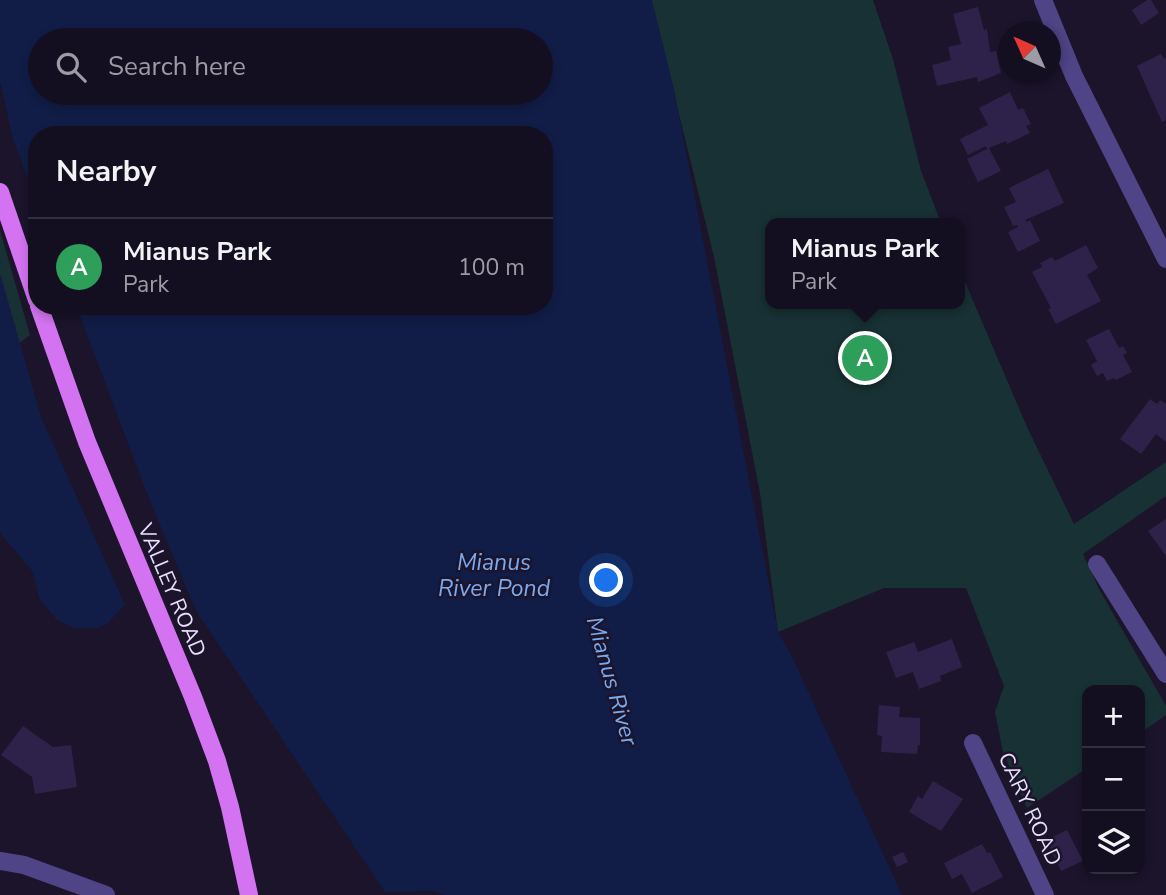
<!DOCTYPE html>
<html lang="en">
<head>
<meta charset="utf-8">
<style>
  :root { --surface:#140f20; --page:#1d1829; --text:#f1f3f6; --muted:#9d9ca5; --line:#332f3e; --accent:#20bae9 }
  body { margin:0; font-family:"Nunito Sans",sans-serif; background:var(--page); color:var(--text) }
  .controls { position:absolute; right:21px; bottom:21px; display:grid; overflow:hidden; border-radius:14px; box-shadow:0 4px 10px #0003 }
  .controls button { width:63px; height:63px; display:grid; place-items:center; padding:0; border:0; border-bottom:2px solid var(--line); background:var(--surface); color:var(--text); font:35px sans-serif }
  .compass { position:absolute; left:998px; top:21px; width:63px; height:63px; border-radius:50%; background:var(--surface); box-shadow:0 4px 10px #0003; rotate:315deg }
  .you { position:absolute; left:607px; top:581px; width:24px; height:24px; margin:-18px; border:5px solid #fff; border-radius:50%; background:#1a73e8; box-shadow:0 0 0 10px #1a73e833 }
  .badge { display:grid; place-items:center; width:46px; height:46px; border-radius:50%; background:var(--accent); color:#fff; font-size:23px; font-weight:700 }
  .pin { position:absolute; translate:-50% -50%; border:4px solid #fff; box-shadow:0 2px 7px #0006 }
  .popup { position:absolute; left:765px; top:218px; width:200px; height:91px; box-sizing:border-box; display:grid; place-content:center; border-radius:14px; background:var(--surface); filter:drop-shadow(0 2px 5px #0005); font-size:23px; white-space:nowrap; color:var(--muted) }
  .popup b { font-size:26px; color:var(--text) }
  .popup::after { content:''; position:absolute; left:50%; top:100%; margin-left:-14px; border:14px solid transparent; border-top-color:var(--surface) }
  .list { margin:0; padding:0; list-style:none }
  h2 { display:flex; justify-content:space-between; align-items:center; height:91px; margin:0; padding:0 28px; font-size:30px }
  h2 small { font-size:23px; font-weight:400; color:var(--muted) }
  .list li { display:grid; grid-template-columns:46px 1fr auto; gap:21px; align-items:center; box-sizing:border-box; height:98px; padding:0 28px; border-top:2px solid var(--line) }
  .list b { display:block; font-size:26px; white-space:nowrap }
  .list p { margin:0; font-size:23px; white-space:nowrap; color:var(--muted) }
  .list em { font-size:23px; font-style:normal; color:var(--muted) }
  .icon { flex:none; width:38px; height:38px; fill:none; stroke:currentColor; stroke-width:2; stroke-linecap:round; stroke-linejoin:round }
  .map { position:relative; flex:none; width:1166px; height:895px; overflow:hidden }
  .search { position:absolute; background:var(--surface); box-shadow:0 4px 10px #0003; left:28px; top:28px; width:525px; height:77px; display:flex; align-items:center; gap:18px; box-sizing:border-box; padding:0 24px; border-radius:38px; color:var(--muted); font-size:26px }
  .panel { position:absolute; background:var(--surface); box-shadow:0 4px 10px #0003; left:28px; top:126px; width:525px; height:189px; border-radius:28px }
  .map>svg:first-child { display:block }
  .green { fill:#183134 }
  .water { fill:#111d47; fill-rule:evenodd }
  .building { fill:#2f224a }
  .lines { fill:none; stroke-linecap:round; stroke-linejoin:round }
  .minor { stroke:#4f4485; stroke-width:18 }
  .major { stroke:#d373f1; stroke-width:18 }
  .labels { text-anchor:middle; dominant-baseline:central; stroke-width:5; stroke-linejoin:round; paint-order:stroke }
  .street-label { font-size:21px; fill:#e8e1fc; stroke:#1b142b }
  .water-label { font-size:23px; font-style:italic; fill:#79aaf2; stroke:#1b142b }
</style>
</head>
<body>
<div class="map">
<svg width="1166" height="895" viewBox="0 0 1166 895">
  <rect width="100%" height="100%" fill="#1b142b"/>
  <path class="green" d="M651 0H873L893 59 921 171 941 223H770V304H959L960 270 1027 427 1074 524 1166 462V496L1083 554 1099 589 1166 706V715L1140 733V690H1087V768L1027 808 1003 752 995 712 1004 686 966 588H884L778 632 760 493 714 257Z
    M0 230 30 335 0 358Z"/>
  <path class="water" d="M0 0H652L674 89 778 632 792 657 902 895H445L434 891 385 892 196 611 150 501 76 306H544V135H37V203L13 139 0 81ZM40 40H541V93H40Z
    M0 273 41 417 125 605 108 623 99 628H73L56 619 39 598 33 572 0 533Z"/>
  <path class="building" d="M1147 0H1151L1159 13 1141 25 1132 10Z
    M978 7 984 30 987 29 990 52 996 51 1001 73 978 82 977 77 937 86 932 65 951 60 948 47 961 44 953 14Z
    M1161 54 1164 59 1166 58V120L1162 122 1137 66Z
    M1010 92 1018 110 1023 108 1031 124 1026 126 1030 133 1007 144 1006 141 989 148 1001 171 978 182 967 159 987 149 986 146 968 155 960 139 988 125 979 108Z
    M1048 169 1064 203 1025 220 1027 222 1030 220 1040 241 1018 252 1008 232 1018 227 1017 225 1013 226 1004 207 1016 202 1009 188Z
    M1086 245 1098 268 1087 275 1101 301 1056 324 1048 309 1051 308 1032 272 1042 267 1040 263 1052 257 1055 261Z
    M1109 329 1119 348 1123 346 1127 353 1123 355 1132 372 1116 380 1114 378 1107 381 1103 373 1097 376 1091 365 1097 361 1086 340Z
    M1150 399 1157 404 1160 400 1166 404V442L1156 434 1141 454 1120 439Z
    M1166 519V556L1148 531Z
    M952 639 962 667 940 676 941 681 919 689 913 672 896 678 886 652 914 642 918 652Z
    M879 705 900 707 899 717 920 718V745H918L917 754 881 752 882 736 877 735Z
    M23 726 53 747 71 745 77 787 35 794 32 777 1 755Z
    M933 781 963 799 941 831 909 812 918 796 922 799Z
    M1067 830 1083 861 1061 871 1046 840Z
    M982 844 987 853 990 852 1003 877 972 893 962 874 952 879 944 863Z
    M903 852 908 862 897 867 892 857Z"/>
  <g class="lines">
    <path class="minor" d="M1043 0 1074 76 1166 259
      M1097 564 1166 674
      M973 743 1045 895
      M0 861 24 865 106 895"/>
    <path class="major" d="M0 192 37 300
      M39 306 87 442 193 697 217 761 230 807 249 895"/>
  </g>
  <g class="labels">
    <g class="street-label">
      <text transform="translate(172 590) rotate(67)">VALLEY ROAD</text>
      <text transform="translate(1030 809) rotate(65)">CARY ROAD</text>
    </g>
    <g class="water-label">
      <text x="494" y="562">Mianus<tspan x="494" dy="26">River Pond</tspan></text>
      <text transform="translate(612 681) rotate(74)">Mianus River</text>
    </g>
  </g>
</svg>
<div class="controls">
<button>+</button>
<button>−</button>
<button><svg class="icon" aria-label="layers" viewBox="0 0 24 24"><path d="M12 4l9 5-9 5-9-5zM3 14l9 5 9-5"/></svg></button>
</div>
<svg class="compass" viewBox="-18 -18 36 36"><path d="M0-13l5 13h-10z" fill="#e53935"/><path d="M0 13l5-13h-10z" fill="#9d9ca5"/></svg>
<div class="you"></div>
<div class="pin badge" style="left:865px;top:358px;background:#2e9e5b">A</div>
<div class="popup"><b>Mianus Park</b>Park</div>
<div class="search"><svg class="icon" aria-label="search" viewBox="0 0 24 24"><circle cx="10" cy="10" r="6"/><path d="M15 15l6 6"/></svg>Search here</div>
<section class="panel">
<h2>Nearby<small></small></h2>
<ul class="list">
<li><span class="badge" style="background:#2e9e5b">A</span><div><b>Mianus Park</b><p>Park</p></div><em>100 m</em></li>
</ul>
</section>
</div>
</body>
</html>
